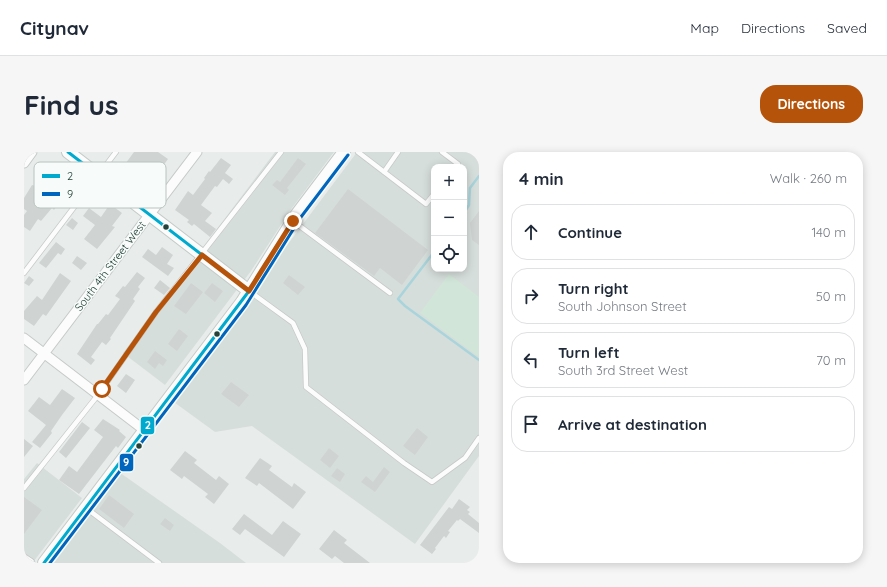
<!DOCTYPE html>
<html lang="en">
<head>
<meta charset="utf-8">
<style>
  :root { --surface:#fff; --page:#f6f6f7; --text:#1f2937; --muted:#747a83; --line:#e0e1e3; --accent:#b45309 }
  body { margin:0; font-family:Quicksand,sans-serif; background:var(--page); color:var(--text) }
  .controls { position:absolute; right:12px; top:12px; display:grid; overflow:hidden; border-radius:8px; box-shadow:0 2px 10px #0003 }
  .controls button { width:36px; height:36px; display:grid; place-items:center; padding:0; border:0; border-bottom:1px solid var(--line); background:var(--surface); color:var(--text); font:20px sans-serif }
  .stop { position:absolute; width:12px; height:12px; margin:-9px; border:3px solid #b45309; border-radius:50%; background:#fff }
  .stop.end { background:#b45309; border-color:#fff; box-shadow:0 1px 4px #0008 }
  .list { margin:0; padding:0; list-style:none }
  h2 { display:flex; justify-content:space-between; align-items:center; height:52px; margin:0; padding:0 16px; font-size:17px }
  h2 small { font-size:13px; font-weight:400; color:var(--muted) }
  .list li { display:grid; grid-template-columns:26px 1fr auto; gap:12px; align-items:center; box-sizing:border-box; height:56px; margin:0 8px 8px; padding:0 8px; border:1px solid var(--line); border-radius:16px }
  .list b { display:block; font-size:15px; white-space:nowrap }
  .list p { margin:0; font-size:13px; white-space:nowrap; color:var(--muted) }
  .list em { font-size:13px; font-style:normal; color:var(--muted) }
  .icon { flex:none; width:22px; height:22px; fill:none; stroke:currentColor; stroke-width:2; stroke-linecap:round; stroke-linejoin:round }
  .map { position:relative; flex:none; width:455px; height:411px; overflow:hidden; border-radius:16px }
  header { display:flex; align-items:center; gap:24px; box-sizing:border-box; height:56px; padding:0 20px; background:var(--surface); border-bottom:1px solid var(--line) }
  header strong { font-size:19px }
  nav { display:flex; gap:22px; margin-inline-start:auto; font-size:14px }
  .intro { display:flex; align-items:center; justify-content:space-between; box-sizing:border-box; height:96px; padding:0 24px }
  h1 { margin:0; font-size:28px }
  .button { padding:10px 18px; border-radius:16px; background:var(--accent); color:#fff; font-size:14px; font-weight:700 }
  main { display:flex; gap:24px; padding:0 24px }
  aside { flex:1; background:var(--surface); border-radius:16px; box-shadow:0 2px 10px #0003 }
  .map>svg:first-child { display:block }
  .built { fill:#d6dedb; fill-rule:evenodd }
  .green { fill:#d1e6d8 }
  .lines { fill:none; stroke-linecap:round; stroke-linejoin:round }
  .stream { stroke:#a9d4db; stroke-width:2.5 }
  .building { fill:#cfd4d2 }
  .lane-casing { stroke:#c5cac8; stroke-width:6 }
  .street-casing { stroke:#c5cac8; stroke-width:11 }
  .secondary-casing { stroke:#c3cbc8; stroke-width:14 }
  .lane { stroke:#fcfcfc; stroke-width:4.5 }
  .street { stroke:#fcfcfc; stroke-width:9 }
  .secondary { stroke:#fcfcfc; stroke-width:12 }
  .bus-1-casing { stroke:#f7fbf9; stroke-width:6 }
  .bus-2-casing { stroke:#f7fbf9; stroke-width:6 }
  .bus-1 { stroke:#00a9ce; stroke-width:3 }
  .bus-2 { stroke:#0065bd; stroke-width:3 }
  .route { stroke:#b45309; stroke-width:5 }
  .bus-dot { fill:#24423a; stroke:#f7fbf9; stroke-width:1.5 }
  .labels { text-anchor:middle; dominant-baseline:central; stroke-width:3; stroke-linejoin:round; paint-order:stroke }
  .street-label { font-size:11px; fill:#24423a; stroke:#f7fbf9 }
  .key { fill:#f7fbf9; stroke:#b8c4c0; stroke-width:1 }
  .key-label { font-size:11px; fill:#24423a }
  .line-badge { stroke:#f7fbf9; stroke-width:1.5 }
  .badge-label { font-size:11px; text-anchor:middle; font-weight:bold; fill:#fff }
</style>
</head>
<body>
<header>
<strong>Citynav</strong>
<nav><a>Map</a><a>Directions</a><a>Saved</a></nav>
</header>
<div class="intro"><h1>Find us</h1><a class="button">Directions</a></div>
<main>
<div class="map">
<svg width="455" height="411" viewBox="0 0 455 411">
  <rect width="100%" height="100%" fill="#e8edeb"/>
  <path class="built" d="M251 0H310L268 56 227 119 141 233 99 201Z
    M333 0H455V304L391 392 228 274 191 280 147 248ZM410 15H440V117H410Z
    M13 311 58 346 10 409 0 401V327Z
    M95 320 196 391 222 411H28Z"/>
  <path class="green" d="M425 122 455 145V205L396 161Z"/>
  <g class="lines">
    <path class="stream" d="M440 61 445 53 446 36 455 24
      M410 100 374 147 381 154 455 208"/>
  </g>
  <path class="building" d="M110 0H134L144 7 134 21 129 18 120 29 108 20 104 24 96 19Z
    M197 6 207 13 201 21 209 27 205 32 199 27 193 35 191 34 177 53 188 61 181 69 192 77 186 85 170 72 168 74 163 70 165 68 151 58 164 39 169 43 181 27 180 26 185 19 186 20Z
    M274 6 282 12 263 36 265 38 261 43 248 33 253 28 256 30Z
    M26 12 46 27 48 24 61 35 55 43 36 29 25 43 33 49 32 51 34 52 30 58 28 56 17 69 14 67 6 79 0 75V63L3 59 0 57V46L8 33 12 34 24 19 22 18Z
    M324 37 404 98 378 133 356 116 350 124 291 81Z
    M86 52 98 61 88 74 91 75 73 97 60 87 71 73 59 64 65 56 77 65Z
    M455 59V93L448 88 446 71Z
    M48 66 54 71 49 78 42 73Z
    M32 90 41 97 37 103 34 101 22 116 15 111Z
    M138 95 149 103 143 112 150 116 144 124 118 105 124 97 132 103Z
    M53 104 63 111 57 118 48 111Z
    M113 120 121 126 114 135 116 137 109 147 111 149 86 186 87 187 82 193 78 190 67 205 71 208 67 213 53 202 73 172H74L82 162 84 163 96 147 91 144 99 134 101 135Z
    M36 121 47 129 22 164 19 162 10 174 0 167V159L13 144 18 148Z
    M265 123 281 135 274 143 259 131Z
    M5 124 10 128 5 134 0 131Z
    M136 128 146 136 140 143 130 136Z
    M167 131 179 140 162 162 150 154Z
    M188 131 199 139 191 150 180 141Z
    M155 177 164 184 153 199 144 192Z
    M131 199 143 208 139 214 135 211 131 217 123 210Z
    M102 222 111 228 102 241 93 234Z
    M207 230 225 243 215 255 197 242Z
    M38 237 51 246 38 263 27 279 28 281 16 296 8 290 22 273 4 259 15 245 26 253Z
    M79 267 96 278 95 279 102 285 94 296 92 294 55 342 35 328 45 314 53 320 79 285 70 278Z
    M58 270 66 276 42 306 35 300Z
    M393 276 404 285 391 303 379 294Z
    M0 287 9 294 0 305Z
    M305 296 315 304 306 316 296 308Z
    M161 299 173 308 170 311 192 328 195 324 205 332 190 352 181 345 184 342 160 324 158 327 146 318Z
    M236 306 248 314 245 318 268 335 270 331 282 340 269 357 235 331 233 334 221 326Z
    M360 315 366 320 351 340 337 330 342 324 349 330Z
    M313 316 321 322 316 330 307 324Z
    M85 343 110 362 100 376 75 357Z
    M0 345 18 358 0 382Z
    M435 347 446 355 443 358 446 360 444 362 455 371V381L436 367 434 369 433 368 424 379 426 380 422 386 420 384 411 396 412 397 408 402 396 393 425 355 428 357Z
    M220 362 248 383 259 369 277 382 260 405 221 377 216 383 208 377Z
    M141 366 150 373 146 379 136 372Z
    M310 378 323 388 320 391 346 411H320L311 404 308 407 295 397Z"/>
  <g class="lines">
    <g class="lane-casing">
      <path id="lane" d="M334 0 402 52 410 42
        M418 0 434 12 431 15
        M360 20 374 0
        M269 69 366 141
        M0 121 92 0
        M225 139 269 171 281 197 282 235 380 311 408 330 441 306 455 286
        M0 336 74 243 132 160 257 0
        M62 356 135 411"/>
    </g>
    <g class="street-casing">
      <path id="street" d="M0 11 8 0
        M0 186 120 278
        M0 228 173 0
        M0 407 6 411"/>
    </g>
    <g class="secondary-casing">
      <path id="secondary" d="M44 0 225 139
        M20 411 218 150 273 62 320 0"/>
    </g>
    <use href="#lane" class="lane"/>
    <use href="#street" class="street"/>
    <use href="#secondary" class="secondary"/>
    <g class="bus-1-casing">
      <path id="bus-1" d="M20 411 225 139 44 0"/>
    </g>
    <g class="bus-2-casing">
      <path id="bus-2" d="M26 411 222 153 277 65 324 3"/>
    </g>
    <use href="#bus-1" class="bus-1"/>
    <use href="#bus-2" class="bus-2"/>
  </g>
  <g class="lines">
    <path class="route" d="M78 237 132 160 178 103 225 139 269 69"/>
  </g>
  <g class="bus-dot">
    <circle cx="142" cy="75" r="3.5"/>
    <circle cx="193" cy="182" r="3.5"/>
    <circle cx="115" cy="294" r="3.5"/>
  </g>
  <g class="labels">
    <g class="street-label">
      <text transform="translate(86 114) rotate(-53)">South 4th Street West</text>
    </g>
  </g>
  <rect x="10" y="10" width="132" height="46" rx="6" class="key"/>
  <rect x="18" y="22" width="18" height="4" fill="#00a9ce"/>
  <rect x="18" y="40" width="18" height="4" fill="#0065bd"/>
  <g class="key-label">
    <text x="43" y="28">2</text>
    <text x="43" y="46">9</text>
  </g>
  <g class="line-badge">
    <rect x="116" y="264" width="15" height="19" rx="4" fill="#00a9ce"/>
    <rect x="95" y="301" width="15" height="19" rx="4" fill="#0065bd"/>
  </g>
  <g class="badge-label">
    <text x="124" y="277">2</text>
    <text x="102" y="314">9</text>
  </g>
</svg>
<div class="controls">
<button>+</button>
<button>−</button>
<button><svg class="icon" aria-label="locate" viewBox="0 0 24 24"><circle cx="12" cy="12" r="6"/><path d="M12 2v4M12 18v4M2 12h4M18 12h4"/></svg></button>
</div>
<div class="stop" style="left:78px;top:237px"></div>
<div class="stop end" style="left:269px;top:69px"></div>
</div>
<aside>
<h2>4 min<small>Walk · 260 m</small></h2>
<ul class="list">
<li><svg class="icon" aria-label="ahead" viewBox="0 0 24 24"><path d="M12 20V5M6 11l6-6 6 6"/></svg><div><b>Continue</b></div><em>140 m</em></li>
<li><svg class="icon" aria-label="right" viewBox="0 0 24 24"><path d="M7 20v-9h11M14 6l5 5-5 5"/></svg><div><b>Turn right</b><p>South Johnson Street</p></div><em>50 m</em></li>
<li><svg class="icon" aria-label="left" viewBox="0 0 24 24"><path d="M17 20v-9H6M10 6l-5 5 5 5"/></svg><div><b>Turn left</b><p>South 3rd Street West</p></div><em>70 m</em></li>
<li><svg class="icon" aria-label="arrive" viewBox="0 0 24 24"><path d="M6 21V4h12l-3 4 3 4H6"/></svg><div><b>Arrive at destination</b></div></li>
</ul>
</aside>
</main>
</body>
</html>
